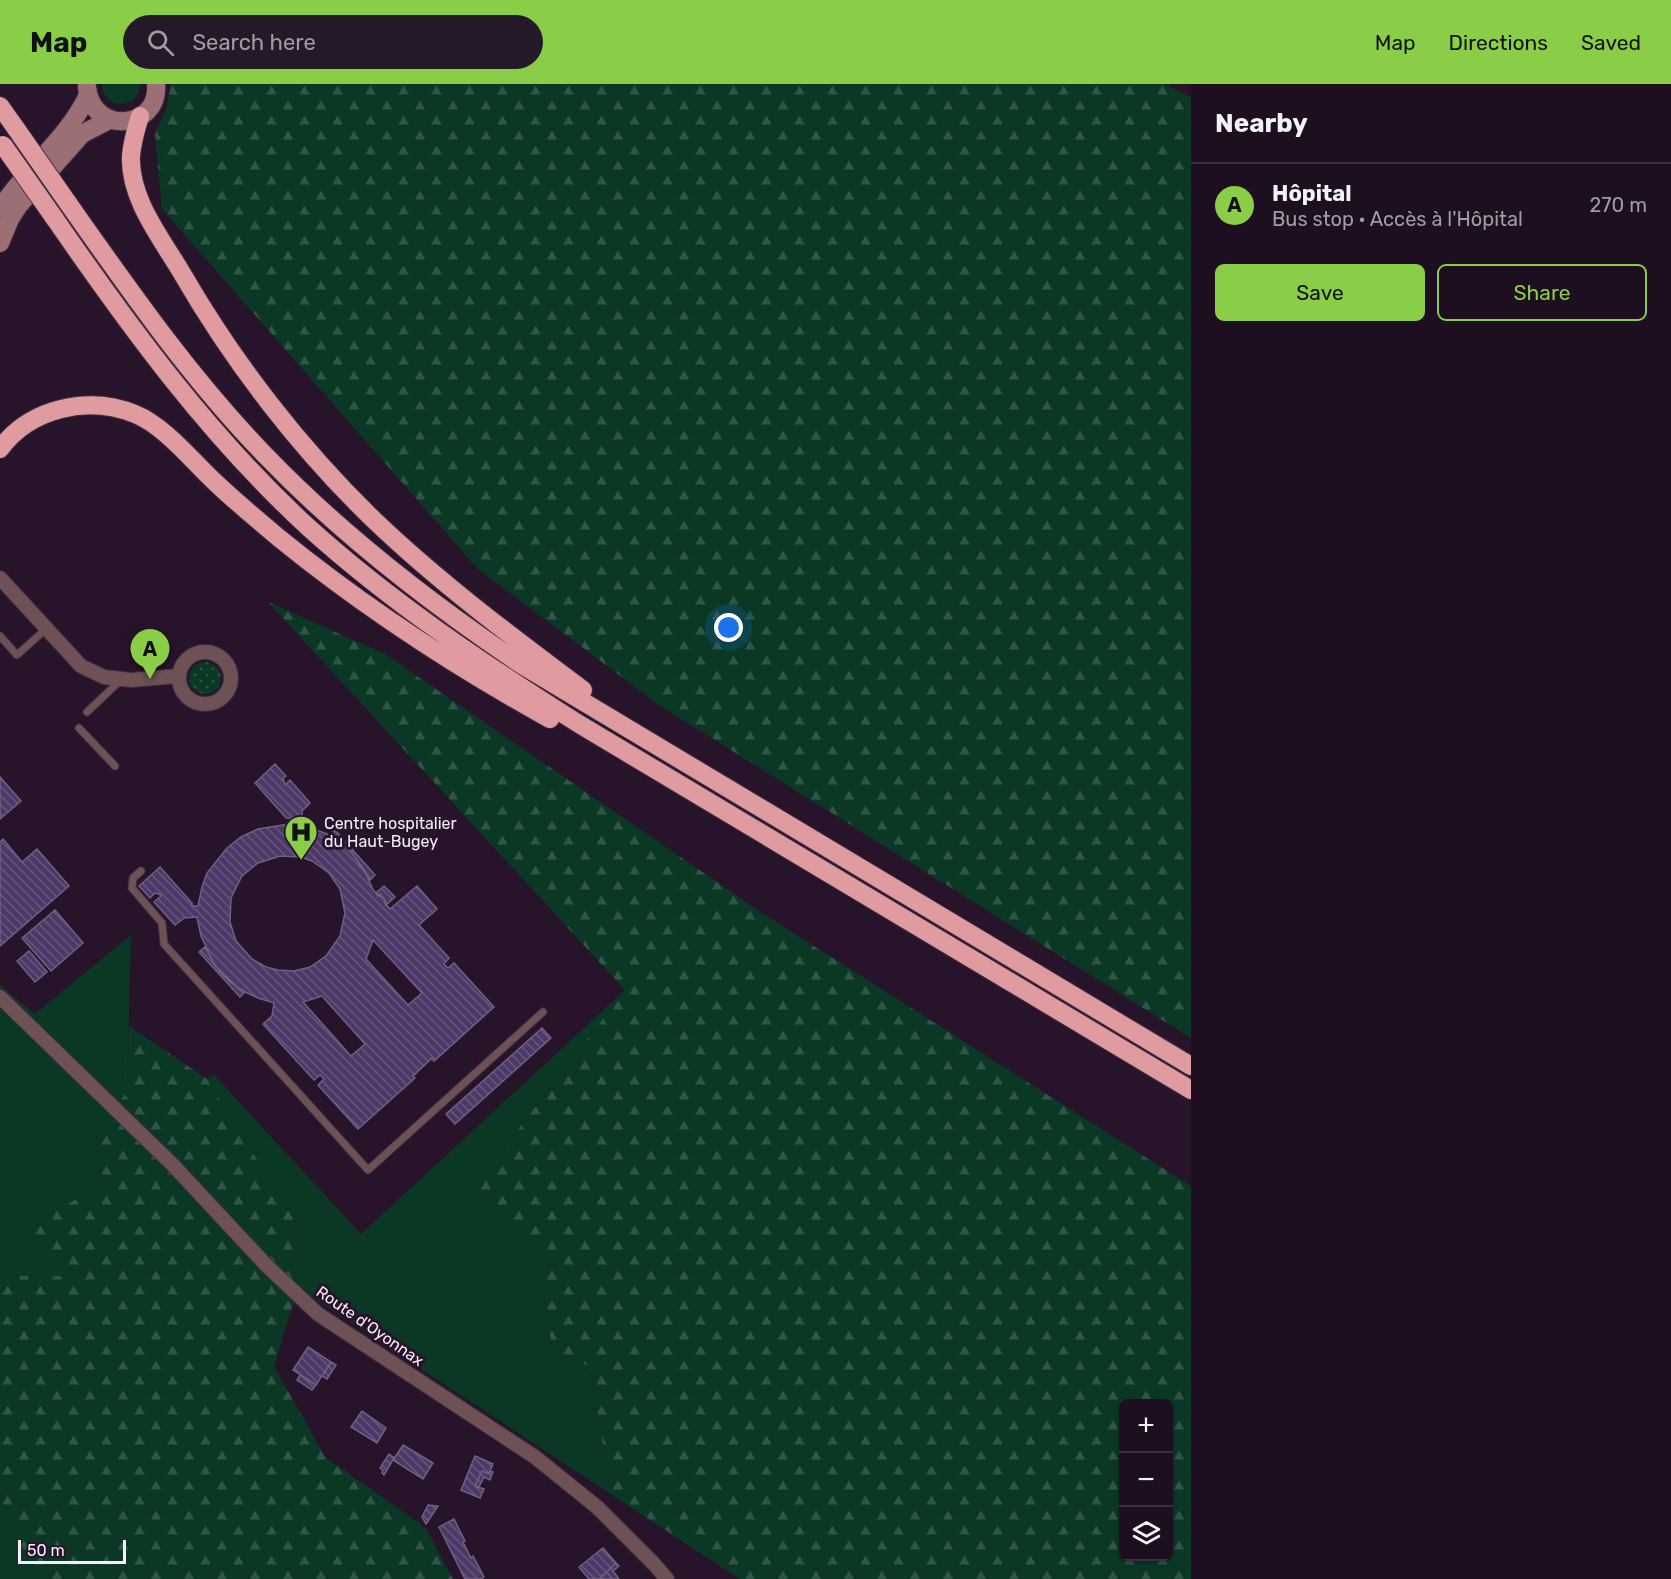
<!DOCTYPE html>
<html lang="en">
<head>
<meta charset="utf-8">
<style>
  :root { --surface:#1d0f20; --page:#251829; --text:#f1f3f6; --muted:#a09ca5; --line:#3b2f3e; --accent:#8ace47 }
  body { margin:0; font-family:Rubik,sans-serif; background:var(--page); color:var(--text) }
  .controls { position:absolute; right:18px; bottom:18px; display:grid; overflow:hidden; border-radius:9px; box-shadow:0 2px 4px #0004 }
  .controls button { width:54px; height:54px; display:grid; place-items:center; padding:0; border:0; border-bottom:2px solid var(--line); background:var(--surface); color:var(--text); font:30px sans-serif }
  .scale { position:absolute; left:18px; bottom:15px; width:108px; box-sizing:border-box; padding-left:6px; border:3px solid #f8ebfa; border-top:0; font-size:16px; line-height:21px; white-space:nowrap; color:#f8ebfa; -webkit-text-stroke:4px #27142a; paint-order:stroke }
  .you { position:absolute; left:729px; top:544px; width:21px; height:21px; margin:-15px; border:4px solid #fff; border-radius:50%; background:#1a73e8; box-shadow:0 0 0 9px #1a73e833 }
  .badge { display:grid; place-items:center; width:39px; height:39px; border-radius:50%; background:var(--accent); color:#111; font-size:20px; font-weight:700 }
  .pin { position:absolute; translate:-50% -50px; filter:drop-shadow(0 2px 3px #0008) }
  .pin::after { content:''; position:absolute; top:32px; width:21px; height:18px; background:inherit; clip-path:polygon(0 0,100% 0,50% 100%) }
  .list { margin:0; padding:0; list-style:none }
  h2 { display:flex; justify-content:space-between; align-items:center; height:78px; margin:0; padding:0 24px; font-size:26px }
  h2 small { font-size:20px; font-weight:400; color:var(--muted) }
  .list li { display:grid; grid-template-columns:39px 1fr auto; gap:18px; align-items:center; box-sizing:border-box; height:84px; padding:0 24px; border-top:2px solid var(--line) }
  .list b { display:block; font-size:22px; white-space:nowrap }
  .list p { margin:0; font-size:20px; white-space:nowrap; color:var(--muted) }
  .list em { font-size:20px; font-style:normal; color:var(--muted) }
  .actions { display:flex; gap:12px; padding:18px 24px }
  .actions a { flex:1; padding:14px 0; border:2px solid var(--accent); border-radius:9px; text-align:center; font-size:21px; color:var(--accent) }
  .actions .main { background:var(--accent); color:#111 }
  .icon { flex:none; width:33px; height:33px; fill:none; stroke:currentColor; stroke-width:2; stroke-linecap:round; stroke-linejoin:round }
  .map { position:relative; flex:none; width:1191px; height:1495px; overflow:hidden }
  header { display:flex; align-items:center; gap:36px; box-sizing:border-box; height:84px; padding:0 30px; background:var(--accent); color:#111 }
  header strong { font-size:28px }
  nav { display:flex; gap:33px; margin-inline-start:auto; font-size:21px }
  .search { width:420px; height:54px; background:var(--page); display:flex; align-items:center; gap:15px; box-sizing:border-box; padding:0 21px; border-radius:33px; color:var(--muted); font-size:22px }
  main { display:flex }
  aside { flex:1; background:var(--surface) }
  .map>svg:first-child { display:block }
  .grass { fill:#0a3824 }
  .forest { fill:url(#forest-firs); fill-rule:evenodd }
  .garden { fill:url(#garden-dots) }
  .building { fill:url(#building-back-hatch); stroke:#6e627f; stroke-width:1.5; fill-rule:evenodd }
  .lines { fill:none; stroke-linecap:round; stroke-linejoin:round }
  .lane-casing { stroke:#402e43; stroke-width:9 }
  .street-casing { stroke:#402e43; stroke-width:16 }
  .secondary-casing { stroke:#402e43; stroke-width:20 }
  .highway-casing { stroke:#402e43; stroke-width:20 }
  .lane { stroke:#6d5154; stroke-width:7 }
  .street { stroke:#6d5154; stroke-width:14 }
  .secondary { stroke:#9b6f73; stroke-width:18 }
  .highway { stroke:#e09ba1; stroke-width:18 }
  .highway-bridge-casing { stroke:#402e43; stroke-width:20; stroke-linecap:butt }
  .highway-bridge { stroke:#e09ba1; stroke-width:18 }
  .labels { text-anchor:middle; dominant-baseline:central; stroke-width:6; stroke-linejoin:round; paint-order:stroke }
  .poi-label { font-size:16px; fill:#f8ebfa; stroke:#27142a; text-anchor:start }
  .street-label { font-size:16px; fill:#f8ebfa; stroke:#27142a }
</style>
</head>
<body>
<header>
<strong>Map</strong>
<div class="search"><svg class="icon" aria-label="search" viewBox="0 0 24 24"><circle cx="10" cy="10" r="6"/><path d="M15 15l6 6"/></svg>Search here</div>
<nav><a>Map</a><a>Directions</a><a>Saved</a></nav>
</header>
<main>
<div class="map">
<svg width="1191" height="1495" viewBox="0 0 1191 1495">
  <defs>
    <pattern id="forest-firs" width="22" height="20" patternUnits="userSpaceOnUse" patternTransform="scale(1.5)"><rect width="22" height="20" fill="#0a3824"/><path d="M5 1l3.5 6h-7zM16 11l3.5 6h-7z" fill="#2e5545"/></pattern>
    <pattern id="garden-dots" width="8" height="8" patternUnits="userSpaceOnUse" patternTransform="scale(1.5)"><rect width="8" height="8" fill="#0a3824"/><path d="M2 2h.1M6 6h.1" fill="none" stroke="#2e5545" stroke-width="1.8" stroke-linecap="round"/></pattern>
    <pattern id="building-back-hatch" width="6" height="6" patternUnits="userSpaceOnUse" patternTransform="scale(1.5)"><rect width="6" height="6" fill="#4e3868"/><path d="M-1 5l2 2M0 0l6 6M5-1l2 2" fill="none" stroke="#68557e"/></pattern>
  </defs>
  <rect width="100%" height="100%" fill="#27142a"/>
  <path class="grass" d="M102 0H140C140 26 103 27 102 0Z
    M131 851 127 1007 96 1052 104 1101 82 1192H0V901L35 930Z
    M625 906 474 1103 539 1174 552 1265 589 1282 612 1411 298 1204 299 1143 207 995 214 991 361 1150Z
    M0 1409 10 1442 40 1495H0Z"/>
  <path class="forest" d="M171 0H1164L1191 13V954L659 621 478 485 162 125 155 50 166 25Z
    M268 518 385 570 762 829 1191 1102V1495H740L612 1411 589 1282 552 1265 539 1174 474 1103 625 906ZM1124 1320H1168V1472H1124Z
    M129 942 207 995 299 1143 298 1204 274 1282 325 1373 425 1443 453 1495H40L10 1442 0 1409V1192H81L23 1143 104 1101 96 1052 127 1007Z"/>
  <path class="garden" d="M189 594a16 16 0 1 1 32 0a16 16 0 1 1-32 0Z"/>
  <path class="building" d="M275 680 286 692 283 694 285 701 290 696 310 719 302 727V741L330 751 349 765 365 787 373 806 385 816 384 818 390 825 417 802 437 825 419 841 449 874 444 880 448 884 454 879 494 923 434 977 432 974 413 992 415 994 358 1045 318 1001 324 995 320 991 314 996 263 940 272 932 274 919 258 914 239 905 215 882 201 852 197 833 184 834 175 841 154 818 161 812 159 810 155 809 150 814 139 802 160 783 192 819V822H198L202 803 207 789 227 764 241 753 258 745 289 740 290 734H286L255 699ZM280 772 301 773 312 777 329 789 340 805 345 829 340 852 326 872 310 883 294 887 278 886 266 883 252 875 236 857 230 838 231 814 242 792 258 779ZM373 856 422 909 408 921 366 875ZM322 912 365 960 351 972 303 918Z
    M0 693 21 717 0 735Z
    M335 746 375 791 370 796 352 769 330 751Z
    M3 755 22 778 37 765 69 802 0 862V758Z
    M384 802 395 813 386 821 384 818 385 816 380 810 378 812 376 809Z
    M55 826 83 859 51 887 22 854Z
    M205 863 218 886 230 898 245 908 240 913 199 868Z
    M29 867 47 888 35 898 17 877Z
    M542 944 551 954 455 1040 446 1030Z
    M308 1263 331 1278 316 1301 293 1286Z
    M331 1278 336 1281 327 1295 322 1292Z
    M300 1291 316 1301 312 1306 297 1296Z
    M362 1327 386 1344 377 1359 351 1343Z
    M403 1361 433 1379 423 1395 393 1376Z
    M389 1370 394 1374 384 1391 382 1389 383 1386 380 1384Z
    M475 1372 493 1380 489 1390 482 1387 475 1402 484 1405 480 1414 461 1406Z
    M482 1387 489 1390 490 1387 493 1388 490 1396 484 1393 479 1403 475 1402Z
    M428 1421 438 1422 426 1440 422 1433Z
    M454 1435 465 1457 463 1458 471 1474 473 1472 484 1493 481 1495H465L439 1443Z
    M603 1464 616 1479 599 1495H589L579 1483Z
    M616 1479 619 1482 613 1487 619 1495H599Z"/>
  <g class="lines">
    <g class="lane-casing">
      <path id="lane" d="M0 552 17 571 47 544
        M87 628 122 595
        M79 644 115 682
        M141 787 133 794 132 804 162 839 164 860 368 1086 543 928"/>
    </g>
    <g class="street-casing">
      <path id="street" d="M0 494 81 582 104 593 131 596 179 592
        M179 594a26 26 0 1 1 52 0a26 26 0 1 1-52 0Z
        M0 913 172 1080 267 1182 318 1230 535 1373 597 1423 654 1480 667 1495"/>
    </g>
    <g class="secondary-casing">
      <path id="secondary" d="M87 3C92 52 160 46 156 0
        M0 125C26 84 67 56 88 11
        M0 159 10 135 19 121 82 50 109 36"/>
    </g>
    <g class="highway-casing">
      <path id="highway" d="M0 22 17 46
        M140 32C136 45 132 58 131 72 129 115 162 155 183 191 234 279 301 366 375 437 440 499 511 552 583 606
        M68 119C130 207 191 295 266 372 343 452 430 519 522 581L1191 982
        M55 135C131 245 209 352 308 443 392 519 484 580 579 640L1191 1006
        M0 365C30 324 88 311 135 330 165 342 193 378 217 400 237 419 258 436 279 454 364 523 454 582 550 635"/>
    </g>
    <use href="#lane" class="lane"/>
    <use href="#street" class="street"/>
    <use href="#secondary" class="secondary"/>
    <use href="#highway" class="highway"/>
    <g class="highway-bridge-casing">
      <path id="highway-bridge" d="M17 46 68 119
        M3 61 55 135"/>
    </g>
    <use href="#highway-bridge" class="highway-bridge"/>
  </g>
  <defs>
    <g id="hospital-pin" transform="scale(1.725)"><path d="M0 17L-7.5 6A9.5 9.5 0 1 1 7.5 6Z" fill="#8ace47" stroke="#27142a"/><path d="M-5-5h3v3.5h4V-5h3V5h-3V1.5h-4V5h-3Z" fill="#111"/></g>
  </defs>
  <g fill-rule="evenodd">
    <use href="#hospital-pin" x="301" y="748"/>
  </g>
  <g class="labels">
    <g class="poi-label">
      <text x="324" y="739">Centre hospitalier<tspan x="324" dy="18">du Haut-Bugey</tspan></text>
    </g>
    <g class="street-label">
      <text transform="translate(370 1242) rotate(35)">Route d'Oyonnax</text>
    </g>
  </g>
</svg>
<div class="controls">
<button>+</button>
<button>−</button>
<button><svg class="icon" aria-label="layers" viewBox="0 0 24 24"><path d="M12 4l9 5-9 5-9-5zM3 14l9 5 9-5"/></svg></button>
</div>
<div class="scale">50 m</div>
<div class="you"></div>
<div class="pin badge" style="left:150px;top:595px">A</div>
</div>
<aside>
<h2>Nearby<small></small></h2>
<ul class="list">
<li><span class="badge">A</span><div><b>Hôpital</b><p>Bus stop · Accès à l'Hôpital</p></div><em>270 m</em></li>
</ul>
<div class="actions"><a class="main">Save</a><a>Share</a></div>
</aside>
</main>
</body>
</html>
